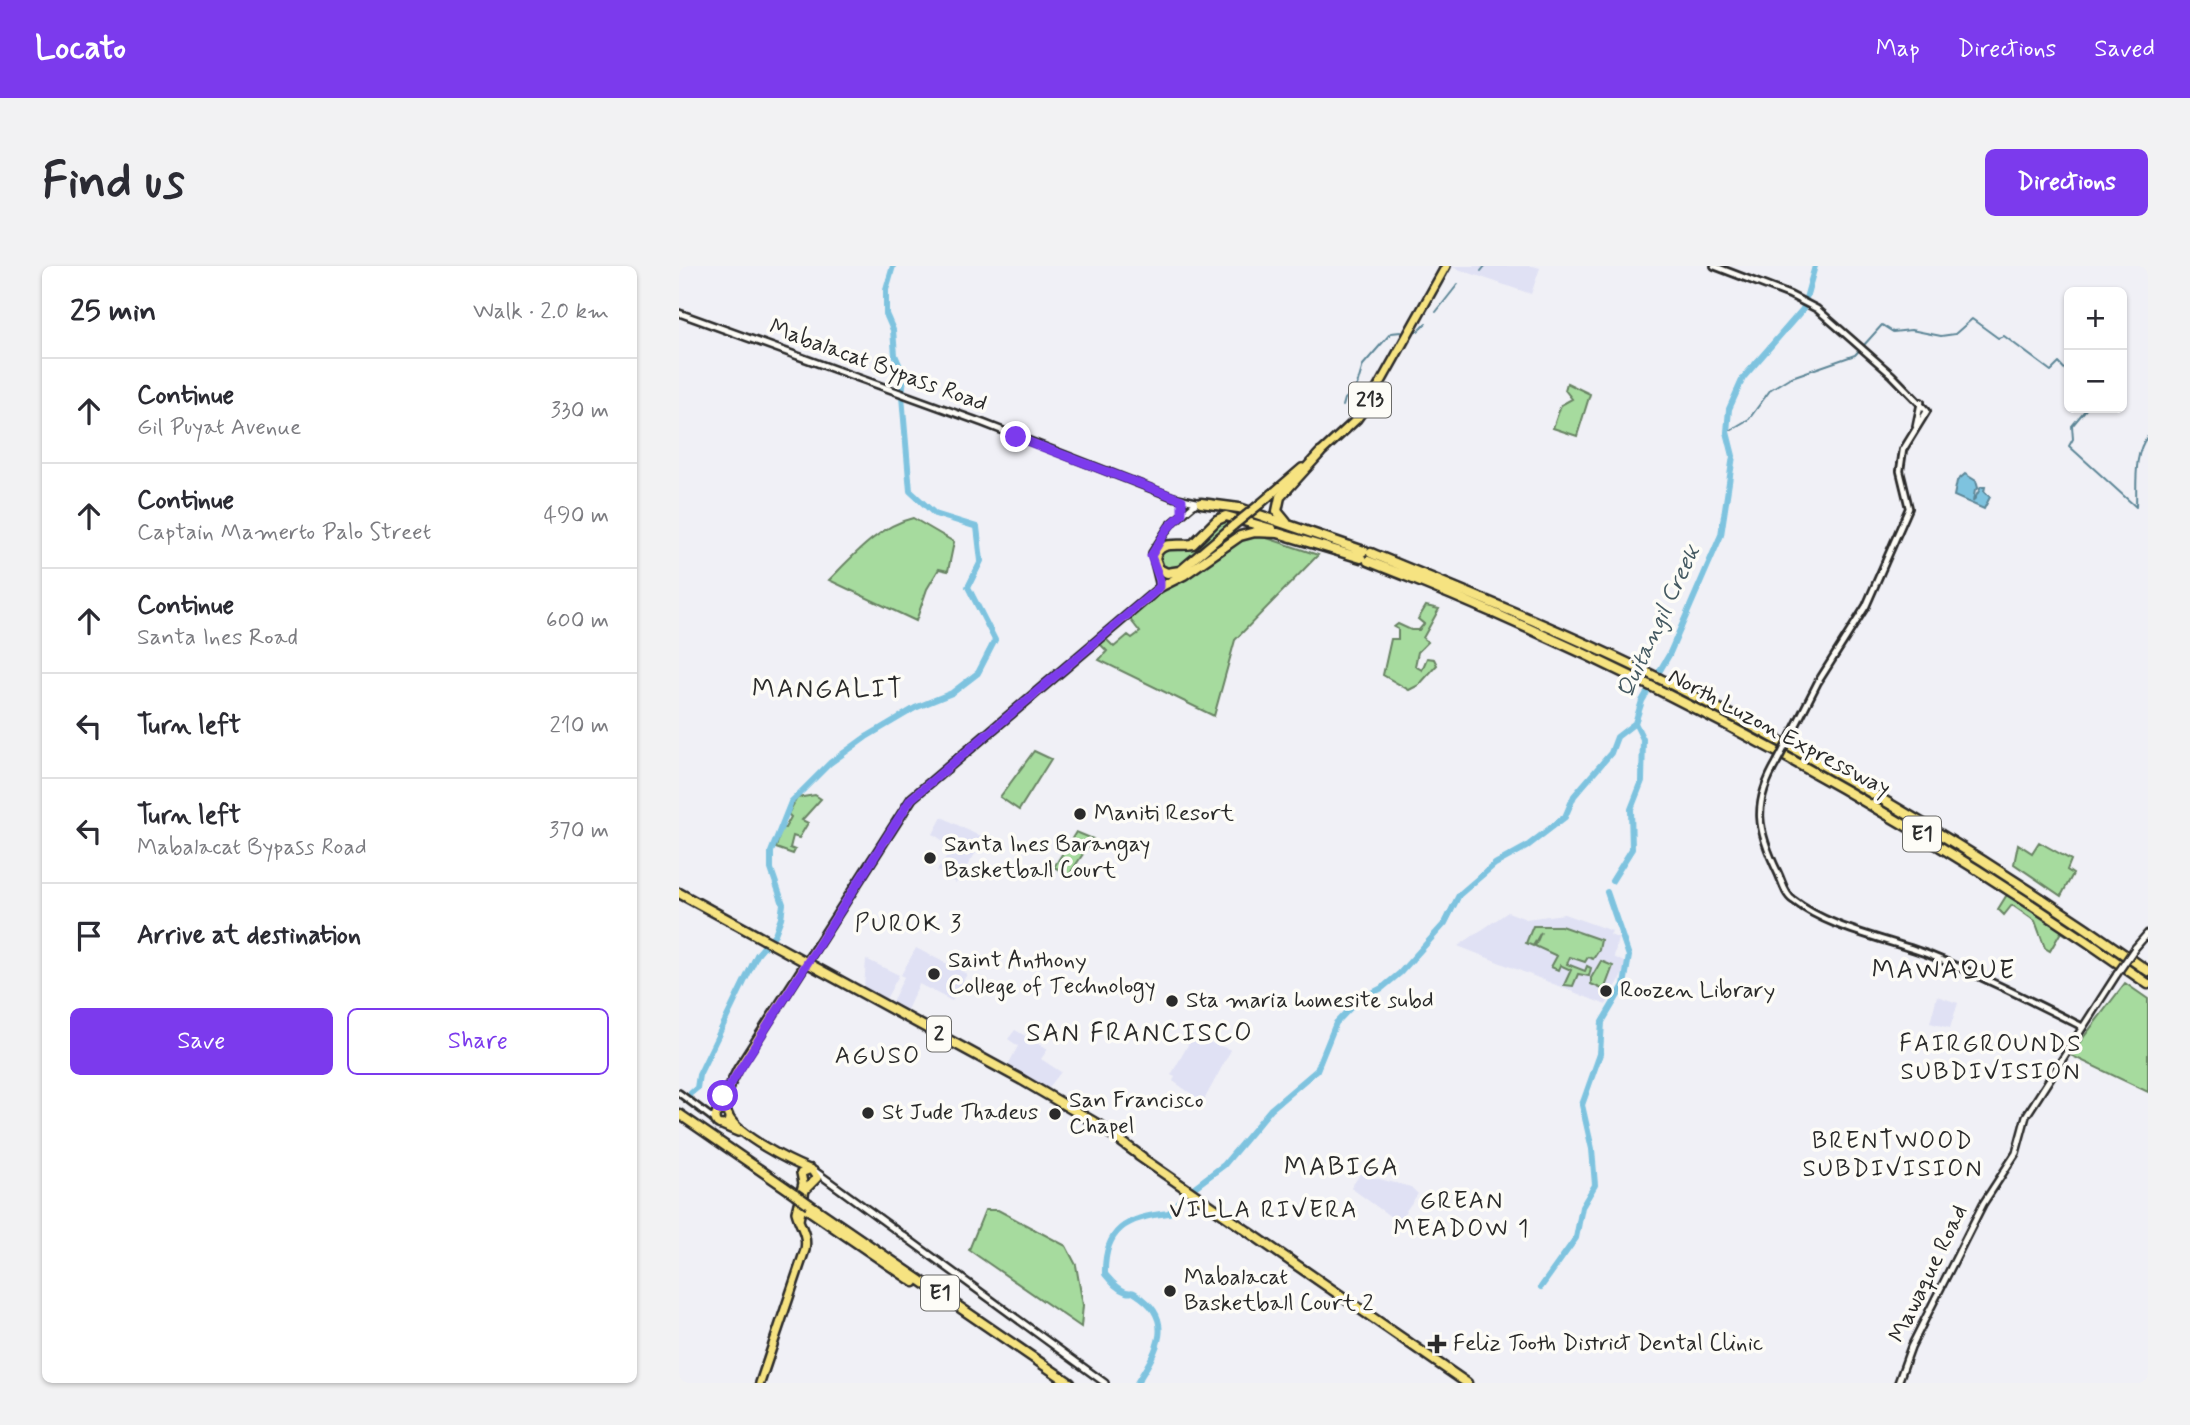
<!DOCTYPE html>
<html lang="en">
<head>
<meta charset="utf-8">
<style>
  :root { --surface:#fff; --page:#f2f2f3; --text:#2b2b33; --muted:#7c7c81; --line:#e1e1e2; --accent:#7c3aed }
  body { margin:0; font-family:Mynerve,sans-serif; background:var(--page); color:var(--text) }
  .controls { position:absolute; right:21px; top:21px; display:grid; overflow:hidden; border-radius:10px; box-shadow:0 2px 5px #0004 }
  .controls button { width:63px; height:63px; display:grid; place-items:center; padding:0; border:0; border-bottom:2px solid var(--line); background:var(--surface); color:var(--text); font:35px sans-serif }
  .stop { position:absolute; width:21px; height:21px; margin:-16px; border:5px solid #7c3aed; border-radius:50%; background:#fff }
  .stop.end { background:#7c3aed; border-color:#fff; box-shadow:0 2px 7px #0008 }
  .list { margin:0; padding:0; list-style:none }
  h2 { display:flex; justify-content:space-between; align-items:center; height:91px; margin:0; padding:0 28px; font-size:30px }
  h2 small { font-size:23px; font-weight:400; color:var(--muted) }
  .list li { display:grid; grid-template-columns:46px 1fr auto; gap:21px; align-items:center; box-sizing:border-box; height:105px; padding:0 28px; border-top:2px solid var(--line) }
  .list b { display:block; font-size:26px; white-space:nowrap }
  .list p { margin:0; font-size:23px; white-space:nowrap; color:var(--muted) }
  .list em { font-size:23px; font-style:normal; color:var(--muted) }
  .actions { display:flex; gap:14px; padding:21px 28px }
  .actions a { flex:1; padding:16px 0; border:2px solid var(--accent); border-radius:10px; text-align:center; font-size:24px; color:var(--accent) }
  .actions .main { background:var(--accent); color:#fff }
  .icon { flex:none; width:38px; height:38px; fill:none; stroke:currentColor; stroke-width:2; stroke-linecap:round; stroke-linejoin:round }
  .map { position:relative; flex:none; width:1469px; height:1117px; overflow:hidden; border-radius:10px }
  header { display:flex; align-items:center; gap:42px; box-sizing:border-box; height:98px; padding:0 35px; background:var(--accent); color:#fff }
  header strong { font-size:33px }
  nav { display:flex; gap:38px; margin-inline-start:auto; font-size:24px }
  .intro { display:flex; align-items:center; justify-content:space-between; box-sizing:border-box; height:168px; padding:0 42px }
  h1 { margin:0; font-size:49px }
  .button { padding:18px 32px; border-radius:10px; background:var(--accent); color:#fff; font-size:24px; font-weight:700 }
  main { display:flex; gap:42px; padding:0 42px }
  aside { flex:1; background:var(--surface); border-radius:10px; box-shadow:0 2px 5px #0004 }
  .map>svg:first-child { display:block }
  .built { fill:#e0e1f4 }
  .green { fill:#a6db9e; stroke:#688364; stroke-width:2 }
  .water { fill:#7ec3df; stroke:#5d8697; stroke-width:2 }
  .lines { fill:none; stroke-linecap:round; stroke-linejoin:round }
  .stream { stroke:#5d8697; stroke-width:2 }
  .river { stroke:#7ec3df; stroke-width:6 }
  .tertiary-casing { stroke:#2b2b2b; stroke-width:10 }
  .secondary-casing { stroke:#2b2b2b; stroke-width:10 }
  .primary-casing { stroke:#2b2b2b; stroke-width:12 }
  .trunk-casing { stroke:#2b2b2b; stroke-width:13 }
  .motorway-casing { stroke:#2b2b2b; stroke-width:13 }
  .tertiary { stroke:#fdfcf7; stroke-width:4.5 }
  .secondary { stroke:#fdfcf7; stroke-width:5 }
  .primary { stroke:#f6e381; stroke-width:7 }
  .trunk { stroke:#f6e381; stroke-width:8 }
  .motorway { stroke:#f6e381; stroke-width:8 }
  .tertiary-bridge-casing { stroke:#2b2b2b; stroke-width:10; stroke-linecap:butt }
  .secondary-bridge-casing { stroke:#2b2b2b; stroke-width:10; stroke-linecap:butt }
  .primary-bridge-casing { stroke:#2b2b2b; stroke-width:12; stroke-linecap:butt }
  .motorway-bridge-casing { stroke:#2b2b2b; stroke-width:13; stroke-linecap:butt }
  .tertiary-bridge { stroke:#fdfcf7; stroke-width:4.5 }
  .secondary-bridge { stroke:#fdfcf7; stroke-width:5 }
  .primary-bridge { stroke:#f6e381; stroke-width:7 }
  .motorway-bridge { stroke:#f6e381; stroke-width:8 }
  .route { stroke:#7c3aed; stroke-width:9 }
  .poi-dot { fill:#2b2b2b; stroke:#fdfcf7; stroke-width:2.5 }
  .labels { text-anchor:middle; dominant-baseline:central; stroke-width:7; stroke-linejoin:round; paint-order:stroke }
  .shield { fill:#fdfcf7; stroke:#6a6a68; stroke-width:2 }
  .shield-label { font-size:21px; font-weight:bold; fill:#2b2b2b }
  .street-label { font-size:23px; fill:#2b2b2b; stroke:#fdfcf7 }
  .poi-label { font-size:23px; fill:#2b2b2b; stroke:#fdfcf7; text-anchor:start }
  .water-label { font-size:24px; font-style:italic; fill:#445961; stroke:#fdfcf7 }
  .neighbourhood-label { font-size:24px; letter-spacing:2px; fill:#2b2b2b; stroke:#fdfcf7 }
  .quarter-label { font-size:26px; letter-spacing:2px; fill:#2b2b2b; stroke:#fdfcf7 }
</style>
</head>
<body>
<header>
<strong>Locato</strong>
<nav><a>Map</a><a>Directions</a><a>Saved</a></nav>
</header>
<div class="intro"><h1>Find us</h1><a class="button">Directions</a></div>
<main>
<aside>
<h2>25 min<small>Walk · 2.0 km</small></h2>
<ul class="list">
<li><svg class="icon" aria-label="ahead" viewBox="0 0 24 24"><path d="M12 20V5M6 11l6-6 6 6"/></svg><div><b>Continue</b><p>Gil Puyat Avenue</p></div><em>330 m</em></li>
<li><svg class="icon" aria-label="ahead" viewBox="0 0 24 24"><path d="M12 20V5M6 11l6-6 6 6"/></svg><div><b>Continue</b><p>Captain Mamerto Palo Street</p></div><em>490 m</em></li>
<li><svg class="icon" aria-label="ahead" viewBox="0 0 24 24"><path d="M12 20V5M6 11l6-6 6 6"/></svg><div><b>Continue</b><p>Santa Ines Road</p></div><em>600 m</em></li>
<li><svg class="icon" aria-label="left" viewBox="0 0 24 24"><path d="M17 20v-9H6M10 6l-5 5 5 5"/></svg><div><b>Turn left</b></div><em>210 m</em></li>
<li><svg class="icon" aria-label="left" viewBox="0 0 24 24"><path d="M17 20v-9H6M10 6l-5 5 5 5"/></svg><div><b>Turn left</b><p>Mabalacat Bypass Road</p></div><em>370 m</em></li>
<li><svg class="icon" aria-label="arrive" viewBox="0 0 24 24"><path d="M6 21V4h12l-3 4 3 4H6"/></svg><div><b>Arrive at destination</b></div></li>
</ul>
<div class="actions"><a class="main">Save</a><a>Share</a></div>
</aside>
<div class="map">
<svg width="1469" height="1117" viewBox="0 0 1469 1117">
  <rect width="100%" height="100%" fill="#f0f0f6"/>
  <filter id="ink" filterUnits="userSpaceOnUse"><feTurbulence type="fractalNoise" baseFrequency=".0143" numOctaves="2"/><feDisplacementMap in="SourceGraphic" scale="14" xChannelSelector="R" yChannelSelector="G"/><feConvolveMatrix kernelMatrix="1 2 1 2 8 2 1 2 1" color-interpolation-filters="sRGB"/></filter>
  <g filter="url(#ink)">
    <path class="built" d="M770 0H854L861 2 852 28Z
      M263 551 306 573 277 617 258 605 273 581 254 568Z
      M829 646 847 653 885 648 933 665 931 669 939 672 935 691 949 698 927 739 779 680Z
      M237 682 288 708 273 735 240 718 228 744 213 736 225 711 222 709Z
      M187 693 220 709 207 733 185 722Z
      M1258 730 1279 737 1271 762 1251 757Z
      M336 764 369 783 362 793 382 806 368 824 328 801 339 780 329 773Z
      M514 770 552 784 524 836 494 815 496 811 492 809Z
      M681 908 732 921 739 928 719 956 672 922Z"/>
    <path class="green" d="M888 117 911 128 898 170 874 162 882 139 893 133 886 124Z
      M234 252 275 276 269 305 260 303 248 323 237 355 150 314C174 290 200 260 234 252Z
      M560 253 498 304H483L478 290 482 283 507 281 541 254Z
      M585 271 639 289 556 374 535 450 420 394 428 385 419 376 425 371 435 381 449 369 453 372 461 366 450 352 477 329 557 277 569 272Z
      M803 336 956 405 954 409 820 346Z
      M747 340 760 343 744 372 749 376 739 386 736 400 743 404 748 392 755 393 758 399 740 419 730 424 704 409 712 373H719V363L715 361 719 358 732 364H740L745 358 739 353Z
      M1010 431 1105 479 1102 484 1008 436Z
      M1109 481 1297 592 1448 693 1444 698 1296 598 1106 486Z
      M355 485 372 493 340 544 321 531Z
      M136 529 142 533 123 554 129 557 120 572 114 570 111 582 116 584 114 588 97 582 102 562H106L112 551 109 548 118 532Z
      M397 566 414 573 390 609 375 601Z
      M1360 576 1392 594 1388 604 1394 608 1382 630 1335 598 1339 578 1353 587Z
      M1329 627 1390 665 1387 669 1382 666 1371 685 1366 682 1356 655 1333 639 1325 649 1319 643Z
      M854 660H882L922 674 920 684 914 693 909 691 906 696 891 691 888 698 906 705 908 700 912 702 910 710 899 708 894 720 885 719 892 704 881 699 879 704 872 701 878 690 856 680 862 666 854 680 847 677Z
      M922 695 934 700 925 724 912 718V712Z
      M1446 717 1469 733V826L1391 789Z
      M306 944H319L387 980 397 999 404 1039 402 1061 290 984Z"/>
    <path class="water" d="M1286 208 1297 215 1299 222 1296 224 1294 236 1302 221H1306L1305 226 1311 231 1305 243 1275 230 1278 215Z"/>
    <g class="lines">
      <path class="stream" d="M802 5 806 0
        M757 46 779 18
        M734 65H739L747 57
        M664 140 666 133 677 123 684 99 712 67 722 66
        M1408 142 1393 160 1394 173 1390 180 1457 241C1458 219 1454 187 1469 170
        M1048 166 1070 153 1092 123 1110 112 1176 89 1203 59 1214 66 1232 64 1262 70 1276 68 1293 53 1319 72 1325 70 1372 105 1380 97 1390 108"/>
      <path class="river" d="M933 615 953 583 952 543 963 515 964 473 956 457
        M12 827 18 822 20 809 78 689 96 668 102 652 104 638 92 603V586L112 536 151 497 187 471 236 442 273 427 299 407 316 374 289 321 302 295 298 261 256 248 231 225 223 130 225 110 216 89 214 64 207 48V24L214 0
        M862 1021 897 972 903 941 916 919 913 883 903 839 921 788 923 756 945 719 950 690 928 626
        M458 1117C477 1086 498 1054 457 1028 451 1024 454 1028 447 1026 438 1023 432 1015 426 1008 425 963 448 951 490 947L505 929 545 899 592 843 638 804 657 757 678 735 703 722 721 707 766 657 780 629 816 598 847 581 886 551 895 530 932 487 938 471 956 457 963 435 990 389 1042 269 1054 190 1048 166 1050 143 1064 112 1124 43 1136 0"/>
      <g class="tertiary-casing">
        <path id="tertiary" d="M1035 0 1111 29 1138 43 1213 109 1248 145 1224 184 1221 205 1230 242 1187 340 1139 416 1112 469
          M1237 160 1242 136
          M1098 496C1073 538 1078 564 1099 607 1103 615 1106 629 1114 634 1151 663 1205 672 1248 688 1301 709 1352 735 1404 761
          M0 827 36 854"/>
      </g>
      <g class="secondary-casing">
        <path id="secondary" d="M0 47 304 157 494 231 522 237
          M481 321 473 287 491 259 517 237
          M1456 682 1469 667
          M136 905 426 1117
          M1219 1117 1232 1081 1304 938 1337 887 1347 850 1438 708"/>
      </g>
      <g class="primary-casing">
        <path id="primary" d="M638 190 678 153 693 132 767 0
          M581 238 623 202
          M497 308 555 259
          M36 852a7 7 0 1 1 14 0a7 7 0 1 1-14 0Z
          M37 848 59 803 233 532 485 318
          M50 851C60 870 110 895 130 903
          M43 859 59 866
          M81 1117 126 984C129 968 121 961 117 946L124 917 122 907 132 903 138 912 126 924 120 954"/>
      </g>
      <g class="trunk-casing">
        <path id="trunk" d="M0 627 343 814 420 859 463 891
          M460 890 788 1117"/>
      </g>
      <g class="motorway-casing">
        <path id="motorway" d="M522 237 560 242 685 285
          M607 256 598 245 601 231 641 187
          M692 287C781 324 872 360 959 402 1138 489 1307 591 1469 705
          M689 295C966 403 1226 546 1469 718
          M501 305 488 307 480 303 476 292C481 273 499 281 514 278L538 254 547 250 593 263
          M481 321 505 309 561 270 576 266 599 267 682 292
          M0 848 116 928
          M130 938 391 1117
          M128 943 235 1016"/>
      </g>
      <use href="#tertiary" class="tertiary"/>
      <use href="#secondary" class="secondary"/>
      <use href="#primary" class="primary"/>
      <use href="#trunk" class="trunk"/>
      <use href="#motorway" class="motorway"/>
      <g class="tertiary-bridge-casing">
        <path id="tertiary-bridge" d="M1098 496 1112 469"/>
      </g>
      <g class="secondary-bridge-casing">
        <path id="secondary-bridge" d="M1438 708 1456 682"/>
      </g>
      <g class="primary-bridge-casing">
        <path id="primary-bridge" d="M555 259 581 238"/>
      </g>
      <g class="motorway-bridge-casing">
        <path id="motorway-bridge" d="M116 928 130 938"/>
      </g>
      <use href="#tertiary-bridge" class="tertiary-bridge"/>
      <use href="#secondary-bridge" class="secondary-bridge"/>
      <use href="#primary-bridge" class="primary-bridge"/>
      <use href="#motorway-bridge" class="motorway-bridge"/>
    </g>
  </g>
  <g class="lines" filter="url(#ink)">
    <path class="route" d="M44 830 232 533 481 321V314L472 290 489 262 503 248V234L337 171"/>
  </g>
  <g class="poi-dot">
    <circle cx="401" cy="548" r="7"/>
    <circle cx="251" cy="592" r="7"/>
    <circle cx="255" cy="708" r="7"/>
    <circle cx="927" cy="725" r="7"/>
    <circle cx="493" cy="735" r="7"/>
    <circle cx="189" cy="847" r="7"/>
    <circle cx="376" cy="848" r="7"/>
    <circle cx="491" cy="1025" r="7"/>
    <path d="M754.5 1067.5h7v7h7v7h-7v7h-7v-7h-7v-7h7z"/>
  </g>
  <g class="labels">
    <g class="shield">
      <rect x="670" y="116.5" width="42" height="35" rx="5"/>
      <rect x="1224" y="550.5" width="38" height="35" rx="5"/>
      <rect x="248" y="750.5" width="24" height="35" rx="5"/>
      <rect x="242" y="1009.5" width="38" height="35" rx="5"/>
    </g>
    <g class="shield-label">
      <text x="691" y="134">213</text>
      <text x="1243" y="568">E1</text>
      <text x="260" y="768">2</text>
      <text x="261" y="1027">E1</text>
    </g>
    <g class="street-label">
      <text transform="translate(199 100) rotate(20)">Mabalacat Bypass Road</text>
      <text transform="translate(1100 467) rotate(28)">North Luzon Expressway</text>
      <text transform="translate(1250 1008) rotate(-64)">Mawaque Road</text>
    </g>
    <g class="poi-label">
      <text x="415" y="548">Maniti Resort</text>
      <text x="265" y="579">Santa Ines Barangay<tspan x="265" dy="26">Basketball Court</tspan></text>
      <text x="269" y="695">Saint Anthony<tspan x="269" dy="26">College of Technology</tspan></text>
      <text x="941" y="725">Roozen Library</text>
      <text x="507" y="735">Sta maria homesite subd</text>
      <text x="390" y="835">San Francisco<tspan x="390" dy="26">Chapel</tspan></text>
      <text x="203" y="847">St Jude Thadeus</text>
      <text x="505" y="1012">Mabalacat<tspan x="505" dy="26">Basketball Court 2</tspan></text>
      <text x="774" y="1078">Feliz Tooth District Dental Clinic</text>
    </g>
    <g class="water-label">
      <text transform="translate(980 356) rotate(-65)">Quitangil Creek</text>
    </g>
    <g class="neighbourhood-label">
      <text x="230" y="658">PUROK 3</text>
      <text x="1312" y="778">FAIRGROUNDS<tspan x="1312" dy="28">SUBDIVISION</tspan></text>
      <text x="199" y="790">AGUSO</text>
      <text x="1214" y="875">BRENTWOOD<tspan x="1214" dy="28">SUBDIVISION</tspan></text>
      <text x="783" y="935">GREAN<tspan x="783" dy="28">MEADOW 1</tspan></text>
      <text x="585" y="944">VILLA RIVERA</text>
    </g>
    <g class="quarter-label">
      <text x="149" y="424">MANGALIT</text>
      <text x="1265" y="705">MAWAQUE</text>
      <text x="461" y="768">SAN FRANCISCO</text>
      <text x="663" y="902">MABIGA</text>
    </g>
  </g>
</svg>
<div class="controls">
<button>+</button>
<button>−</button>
</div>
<div class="stop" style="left:44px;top:830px"></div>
<div class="stop end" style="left:337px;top:171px"></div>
</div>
</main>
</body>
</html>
